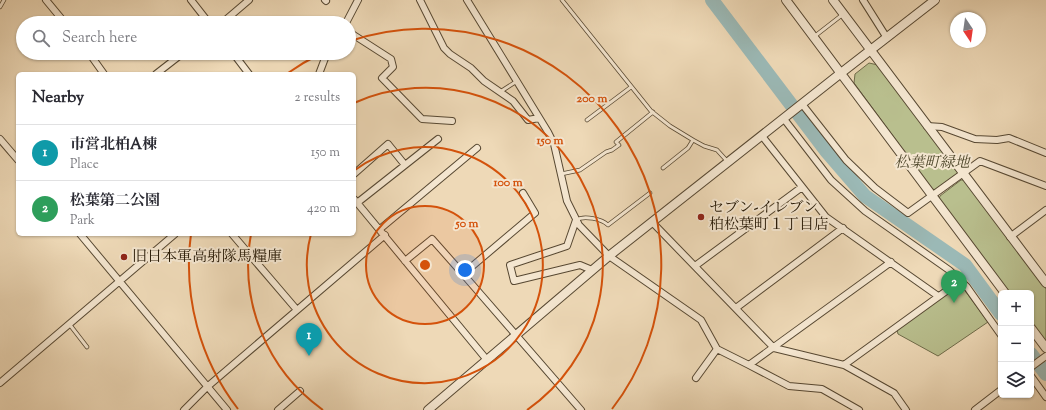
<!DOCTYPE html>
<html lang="en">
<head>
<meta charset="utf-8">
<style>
  :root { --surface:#fff; --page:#f7f7f7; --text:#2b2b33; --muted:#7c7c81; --line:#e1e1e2; --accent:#2563eb }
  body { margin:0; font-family:"Sorts Mill Goudy","Noto Serif JP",serif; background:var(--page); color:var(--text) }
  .controls { position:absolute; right:12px; bottom:12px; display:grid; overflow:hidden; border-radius:6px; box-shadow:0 1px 3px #0004 }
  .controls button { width:36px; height:36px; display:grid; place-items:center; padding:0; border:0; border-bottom:1px solid var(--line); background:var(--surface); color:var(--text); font:20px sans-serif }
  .compass { position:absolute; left:950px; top:12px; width:36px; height:36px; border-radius:50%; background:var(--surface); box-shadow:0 1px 3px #0004; rotate:167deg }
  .you { position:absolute; left:465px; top:270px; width:14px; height:14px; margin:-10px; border:3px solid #fff; border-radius:50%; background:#1a73e8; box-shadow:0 0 0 6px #1a73e833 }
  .badge { display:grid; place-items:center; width:26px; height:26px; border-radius:50%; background:var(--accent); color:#fff; font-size:13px; font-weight:700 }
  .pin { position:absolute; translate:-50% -33px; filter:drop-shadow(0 1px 2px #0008) }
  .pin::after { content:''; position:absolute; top:21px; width:14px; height:12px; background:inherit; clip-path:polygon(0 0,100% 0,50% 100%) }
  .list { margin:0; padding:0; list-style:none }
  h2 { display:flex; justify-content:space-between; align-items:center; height:52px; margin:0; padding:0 16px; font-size:17px }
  h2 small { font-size:13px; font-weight:400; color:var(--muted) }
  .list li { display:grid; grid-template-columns:26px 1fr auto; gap:12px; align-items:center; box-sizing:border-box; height:56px; padding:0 16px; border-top:1px solid var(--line) }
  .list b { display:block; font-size:15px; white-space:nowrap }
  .list p { margin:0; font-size:13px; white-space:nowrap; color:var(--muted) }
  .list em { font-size:13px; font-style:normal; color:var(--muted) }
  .icon { flex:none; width:22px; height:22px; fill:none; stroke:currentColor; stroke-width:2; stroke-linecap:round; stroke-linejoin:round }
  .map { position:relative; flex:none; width:1046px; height:410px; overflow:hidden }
  .search { position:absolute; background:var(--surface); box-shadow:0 1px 3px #0004; left:16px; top:16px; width:340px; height:44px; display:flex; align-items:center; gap:10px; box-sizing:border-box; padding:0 14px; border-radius:22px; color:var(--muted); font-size:15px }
  .panel { position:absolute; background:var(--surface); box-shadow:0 1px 3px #0004; left:16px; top:72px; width:340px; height:164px; border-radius:6px }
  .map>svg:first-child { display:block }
  .green { fill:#b9bf8e; stroke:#6f6c4a }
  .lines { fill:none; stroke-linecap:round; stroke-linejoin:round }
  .river { stroke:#9bb9b6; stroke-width:14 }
  .service-casing { stroke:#574832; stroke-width:4.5 }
  .minor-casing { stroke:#574832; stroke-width:8 }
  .tertiary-casing { stroke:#574832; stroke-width:10 }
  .service { stroke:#f4e6d0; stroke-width:3 }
  .minor { stroke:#f4e6d0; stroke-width:6 }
  .tertiary { stroke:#f4e6d0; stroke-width:8 }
  .ring { fill:none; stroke:#d4520b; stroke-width:2 }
  .poi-dot { fill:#8f2418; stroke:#f4e6d0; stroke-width:1.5 }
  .labels { text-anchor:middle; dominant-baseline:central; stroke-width:4; stroke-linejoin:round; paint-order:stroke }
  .park-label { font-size:15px; font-style:italic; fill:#514a2e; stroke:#f4e6d0 }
  .poi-label { font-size:15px; fill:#251805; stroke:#f4e6d0; text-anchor:start }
  .centre { fill:#d4520b; stroke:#f4e6d0; stroke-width:2 }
  .ring-label { font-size:12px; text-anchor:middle; font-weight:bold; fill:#d4520b; stroke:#f4e6d0; stroke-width:4; stroke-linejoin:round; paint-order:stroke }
</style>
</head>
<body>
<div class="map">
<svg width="1046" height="410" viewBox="0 0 1046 410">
  <rect width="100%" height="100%" fill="#eed9b7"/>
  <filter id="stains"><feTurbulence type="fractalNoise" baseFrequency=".005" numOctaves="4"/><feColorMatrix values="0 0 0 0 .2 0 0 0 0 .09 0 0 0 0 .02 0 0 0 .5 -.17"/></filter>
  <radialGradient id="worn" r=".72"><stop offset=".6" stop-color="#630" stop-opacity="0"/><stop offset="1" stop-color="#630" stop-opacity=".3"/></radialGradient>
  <path class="green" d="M869 63 878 65 958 171 957 174 936 190 932 189 854 83 855 74Z
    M961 180H965L1046 289V343L1031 323V293H1009L939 199 940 196Z
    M960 284 988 322 938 356 898 334 897 330Z"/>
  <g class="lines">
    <path class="river" d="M712 0 827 152 865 196 965 265 1001 314
      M1031 354 1046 374"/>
    <g class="service-casing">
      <path id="service" d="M562 0 651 111 670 126 693 140 704 146 717 150 727 161
        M0 7 4 0
        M815 36 842 15
        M500 92 517 81
        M587 120 631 87
        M663 168 688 148 693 140
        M561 174 580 170 606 152 612 150 619 145 616 142 653 112
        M576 220C584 215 602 219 608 225L650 193
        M70 325 87 347"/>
    </g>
    <g class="minor-casing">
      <path id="minor" d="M46 0 65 23
        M191 0 209 23
        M325 0 326 1
        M420 0 444 48 450 54 471 68 484 81 513 101 528 120 539 118
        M467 0 548 132 554 144 567 201 579 225 609 256 701 320 717 349 696 378
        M863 0 887 38
        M222 23 249 0
        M346 23 358 0
        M349 32 391 59 393 67 382 78 422 119 452 121
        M89 53 104 74
        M233 53 249 74
        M156 74 183 53
        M319 74 327 53
        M802 104 846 160 875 188 908 213 980 161 1046 186
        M784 119 831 180 865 211 949 270 967 287 1001 335
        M927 126 942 127 975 139 997 140 1009 138 1046 153
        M762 136 826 217 938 296
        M0 139 18 160
        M354 174 388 144 405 165
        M523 193 535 213 463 274 581 410
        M354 199 487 360
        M357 203 438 139
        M576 220 567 246 510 265 514 281 580 265 592 270
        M652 222 774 348 844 365 894 393 906 410
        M380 229 477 148
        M80 234 227 410
        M232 234 297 310
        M1010 237 1046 210
        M405 261 432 239 463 274
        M695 266 802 187
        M736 308 843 228
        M717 349 749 365 891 262
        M749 365 789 386 822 389 859 410
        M844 365 960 281
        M1031 367 1046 356
        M1031 376 1046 397
        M0 383 175 234
        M184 410 207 387 385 235
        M278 410 300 391
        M975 410 1001 390"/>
    </g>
    <g class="tertiary-casing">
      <path id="tertiary" d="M786 0 1005 293
        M833 0 1046 283
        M1031 328 1046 348
        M428 410 609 256 841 73 935 0"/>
    </g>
    <use href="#service" class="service"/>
    <use href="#minor" class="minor"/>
    <use href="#tertiary" class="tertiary"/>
  </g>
  <circle cx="425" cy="265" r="59" fill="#d4520b" fill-opacity=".12"/>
  <g class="ring">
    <circle cx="425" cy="265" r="59"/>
    <path d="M355 170A118 118 0 1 1 311 234"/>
    <path d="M323 410A177 177 0 0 1 251 234M354 103A177 177 0 0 1 527 410"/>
    <path d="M238 409A236 236 0 0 1 191 234M288 73A236 236 0 0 1 320 54M350 41A236 236 0 0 1 612 409"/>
  </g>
  <g class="poi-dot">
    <circle cx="701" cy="217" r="4"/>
    <circle cx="124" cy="257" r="4"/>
  </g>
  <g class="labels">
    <g class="park-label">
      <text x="932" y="163">松葉町緑地</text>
    </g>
    <g class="poi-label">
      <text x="709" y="208">セブン-イレブン<tspan x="709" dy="17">柏松葉町１丁目店</tspan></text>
      <text x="132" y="257">旧日本軍高射隊馬糧庫</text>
    </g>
  </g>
  <circle cx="425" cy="265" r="6" class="centre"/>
  <g class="ring-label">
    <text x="592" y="102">200 m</text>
    <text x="550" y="144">150 m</text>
    <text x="508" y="186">100 m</text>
    <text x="467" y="227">50 m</text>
  </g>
  <rect width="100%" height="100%" filter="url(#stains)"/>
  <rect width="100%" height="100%" fill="url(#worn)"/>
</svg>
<div class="controls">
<button>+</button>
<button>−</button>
<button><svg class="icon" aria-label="layers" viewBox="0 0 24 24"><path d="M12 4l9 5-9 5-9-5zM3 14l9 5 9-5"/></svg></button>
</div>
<svg class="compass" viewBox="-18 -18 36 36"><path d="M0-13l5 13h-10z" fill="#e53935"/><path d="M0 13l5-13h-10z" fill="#7c7c81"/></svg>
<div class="you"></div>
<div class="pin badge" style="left:309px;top:356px;background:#0f9aa8">1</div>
<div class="pin badge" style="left:954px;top:303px;background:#2e9e5b">2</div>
<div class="search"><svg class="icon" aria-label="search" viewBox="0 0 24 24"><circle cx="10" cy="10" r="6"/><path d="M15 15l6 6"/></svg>Search here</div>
<section class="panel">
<h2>Nearby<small>2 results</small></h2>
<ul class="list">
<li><span class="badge" style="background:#0f9aa8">1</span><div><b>市営北柏A棟</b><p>Place</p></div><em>150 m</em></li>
<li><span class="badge" style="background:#2e9e5b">2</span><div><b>松葉第二公園</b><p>Park</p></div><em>420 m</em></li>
</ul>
</section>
</div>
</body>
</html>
